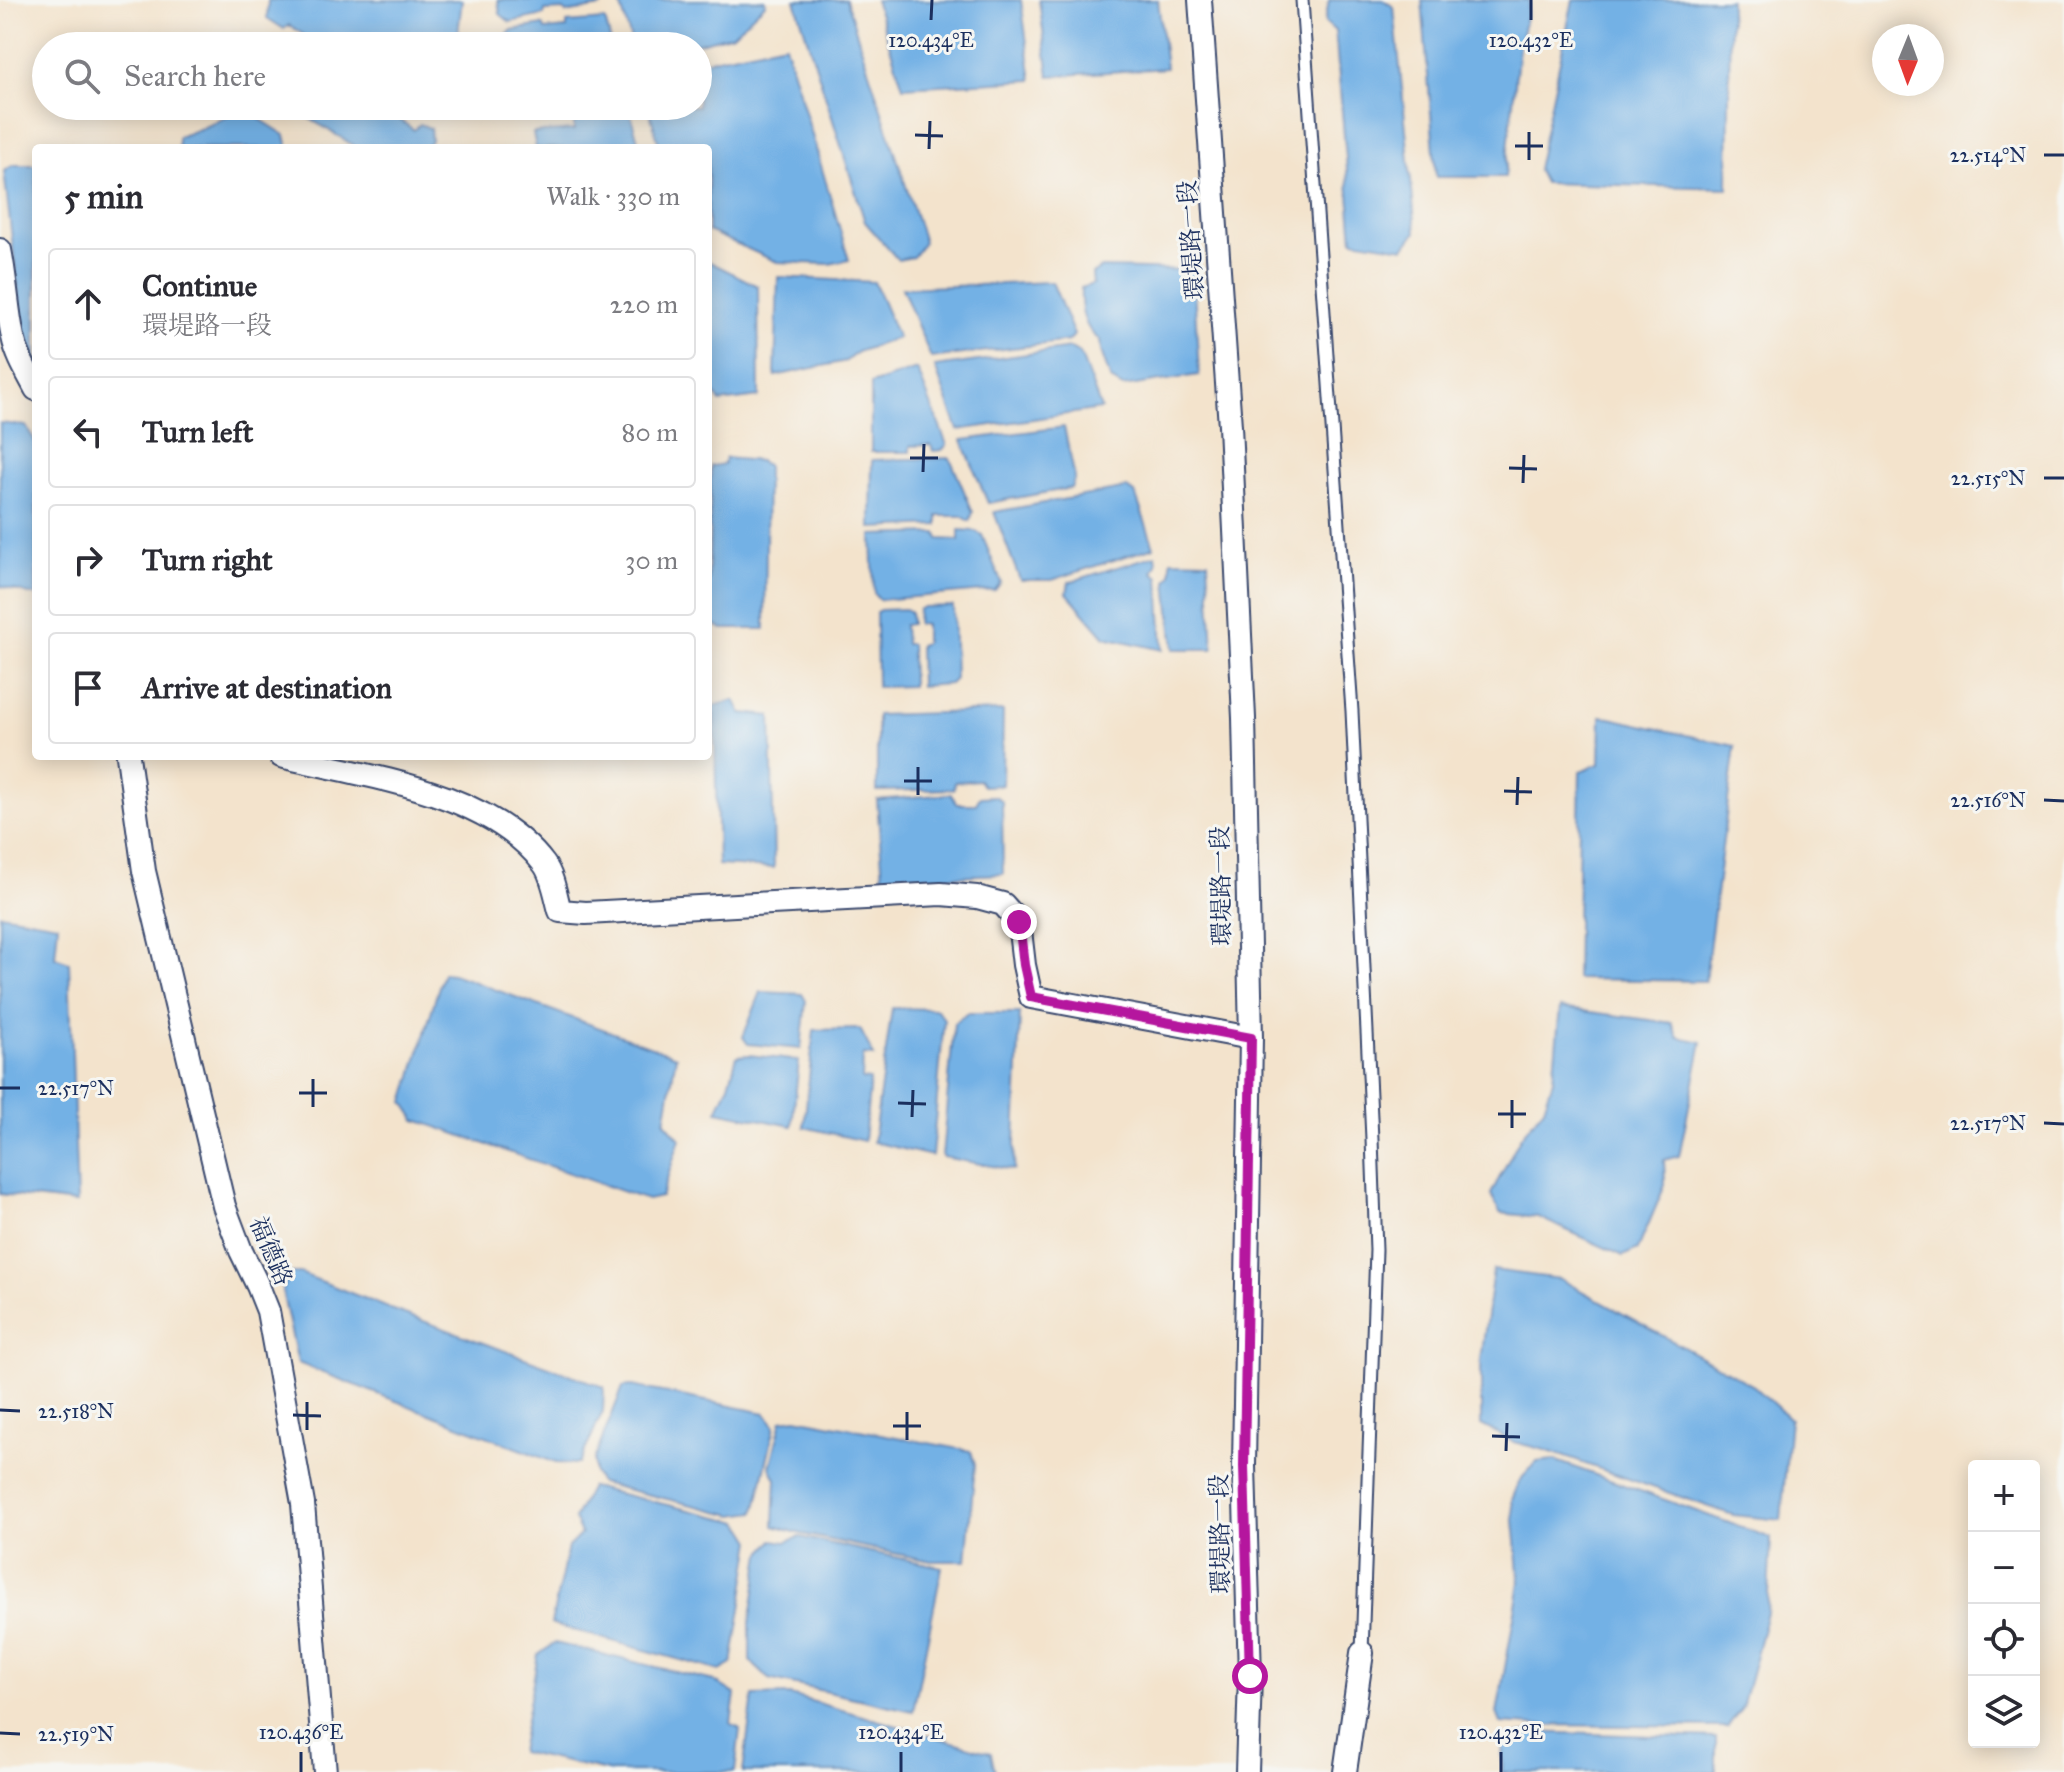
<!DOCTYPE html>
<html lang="en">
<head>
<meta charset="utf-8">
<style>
  :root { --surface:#fff; --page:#f2f2f3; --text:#2b2b33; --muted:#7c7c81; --line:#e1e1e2 }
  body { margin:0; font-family:"IM FELL Great Primer","Noto Serif TC",serif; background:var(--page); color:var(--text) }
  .controls { position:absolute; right:24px; bottom:24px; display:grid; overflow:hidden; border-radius:8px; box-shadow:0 4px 20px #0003 }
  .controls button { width:72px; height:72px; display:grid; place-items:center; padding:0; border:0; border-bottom:2px solid var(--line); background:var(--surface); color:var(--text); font:40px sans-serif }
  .compass { position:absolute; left:1872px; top:24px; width:72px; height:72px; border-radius:50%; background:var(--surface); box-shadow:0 4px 20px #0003; rotate:181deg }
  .stop { position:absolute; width:24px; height:24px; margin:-18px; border:6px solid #b5179e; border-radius:50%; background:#fff }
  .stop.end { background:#b5179e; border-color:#fff; box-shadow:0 2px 8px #0008 }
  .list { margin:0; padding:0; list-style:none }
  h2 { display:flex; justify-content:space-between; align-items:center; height:104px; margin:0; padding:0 32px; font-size:34px }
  h2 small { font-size:26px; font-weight:400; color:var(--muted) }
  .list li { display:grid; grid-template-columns:52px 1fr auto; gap:24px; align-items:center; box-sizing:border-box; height:112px; margin:0 16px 16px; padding:0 16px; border:2px solid var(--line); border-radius:8px }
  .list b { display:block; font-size:30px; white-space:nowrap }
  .list p { margin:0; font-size:26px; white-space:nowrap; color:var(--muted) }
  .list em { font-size:26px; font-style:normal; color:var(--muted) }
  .icon { flex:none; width:44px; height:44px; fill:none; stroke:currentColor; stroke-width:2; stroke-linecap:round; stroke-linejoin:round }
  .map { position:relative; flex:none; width:2064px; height:1772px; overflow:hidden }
  .search { position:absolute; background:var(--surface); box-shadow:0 4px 20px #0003; left:32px; top:32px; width:680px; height:88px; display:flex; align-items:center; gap:20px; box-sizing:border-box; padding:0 28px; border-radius:44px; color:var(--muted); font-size:30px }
  .panel { position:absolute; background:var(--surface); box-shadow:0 4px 20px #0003; left:32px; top:144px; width:680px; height:616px; border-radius:8px }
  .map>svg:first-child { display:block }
  .water { fill:#73b1e5; stroke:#4770a2; stroke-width:2 }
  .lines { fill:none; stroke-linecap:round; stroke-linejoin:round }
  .lane-casing { stroke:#3b4a6e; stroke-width:15 }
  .street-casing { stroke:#3b4a6e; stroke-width:26 }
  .lane { stroke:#fff; stroke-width:11 }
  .street { stroke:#fff; stroke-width:22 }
  .route { stroke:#b5179e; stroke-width:10 }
  .ticks { fill:none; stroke:#1b2f5e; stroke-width:3 }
  .labels { text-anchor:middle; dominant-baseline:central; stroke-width:6; stroke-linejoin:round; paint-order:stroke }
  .street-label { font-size:24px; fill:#1b2f5e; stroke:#f6f6f2 }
  .ticks-label { font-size:20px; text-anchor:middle; fill:#1b2f5e; stroke:#f6f6f2; stroke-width:6; stroke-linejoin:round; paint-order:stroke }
</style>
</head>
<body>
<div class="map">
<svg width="2064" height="1772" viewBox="0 0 2064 1772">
  <rect width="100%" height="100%" fill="#f6f6f2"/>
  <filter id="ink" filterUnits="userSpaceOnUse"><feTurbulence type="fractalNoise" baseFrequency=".0125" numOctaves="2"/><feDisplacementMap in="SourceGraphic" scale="16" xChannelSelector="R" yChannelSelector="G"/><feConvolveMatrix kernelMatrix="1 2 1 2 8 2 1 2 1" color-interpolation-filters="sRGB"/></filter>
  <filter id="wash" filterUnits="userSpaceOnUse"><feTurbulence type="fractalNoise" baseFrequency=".006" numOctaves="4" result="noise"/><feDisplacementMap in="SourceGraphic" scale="32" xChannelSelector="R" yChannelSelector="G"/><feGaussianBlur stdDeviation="1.8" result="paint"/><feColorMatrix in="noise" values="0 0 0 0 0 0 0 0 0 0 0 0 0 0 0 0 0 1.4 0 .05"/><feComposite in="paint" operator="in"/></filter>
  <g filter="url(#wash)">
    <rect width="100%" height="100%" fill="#f3e3cc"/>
    <path class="water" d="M268 0H462L458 33 453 46H311L309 45 310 39 289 25 284 29 267 18Z
      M498 0H599L601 7 566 13 564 10 545 11 544 15 510 22 500 14Z
      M619 0H765L766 3 733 34 688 46H633Z
      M795 0H846L924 242 913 257 898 260 865 222Z
      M875 0H1021L1032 80 903 87Z
      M1039 0H1158L1166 68 1049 76Z
      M1329 0H1383L1394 7 1416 232 1404 248 1353 240 1335 31 1325 22Z
      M1422 0H1530L1519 47 1505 177H1436Z
      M1573 0H1730L1728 188 1544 183 1537 169Z
      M605 20 612 46H509L507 35 512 30 543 25 545 30 567 28V23Z
      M785 44 849 260 829 264 777 262 708 231V148H660L648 106H698V62Z
      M289 106H391L396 109 393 115 414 130 420 124 430 128 431 140 426 148H358Z
      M244 109 285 135 288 148H178V137L202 128Z
      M630 112 640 148H536L533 133 574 130V120Z
      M14 165H36V374L25 349 4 171Z
      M708 261 758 286 759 397 720 402 711 388 708 389Z
      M1101 268 1193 270 1199 375 1123 387 1111 380 1101 351 1100 340C1083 330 1080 306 1081 288L1093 284 1092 274Z
      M778 277 874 282 898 338 857 352 846 361 775 376Z
      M1052 282 1074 335 1069 341 931 358 902 288Z
      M1070 348 1080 353 1101 409 958 430 935 367Z
      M917 369 947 445 942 450 933 451 931 445 910 446V452H871V384Z
      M0 423 26 426 36 443V596L0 586Z
      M1064 427 1075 478 1071 488 988 503 962 440Z
      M725 458 759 461 767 465 765 629H722L708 621 711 466 724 464Z
      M950 458 973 512 970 521 961 516H938V525L871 528 872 460Z
      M1127 488 1135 493 1154 547 1052 580H1020L994 512Z
      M959 530 975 531 982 535 1001 582 995 590 879 600 874 594 872 535 937 533 939 539 959 540Z
      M1156 555 1157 564 1153 572 1159 577 1163 650 1105 637 1067 593 1069 582Z
      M1171 560 1208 561 1213 649H1174L1167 581 1171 574Z
      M953 606 955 679 950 684 920 686 919 645 925 643V625L917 624 918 610 923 607Z
      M905 609 910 612 911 624 904 625 905 644H911L912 686 877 687 876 612 880 610Z
      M735 700 742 713 771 716 774 868 718 865 714 706Z
      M1003 711 1002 785 983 786 979 780 955 782 954 789 877 791V715Z
      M1601 716 1735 746 1705 981 1576 979 1580 771 1600 764Z
      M951 794 957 804H976L980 797 995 796 1002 801 1003 874 883 879 877 800Z
      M0 914 58 924 55 957 69 962 77 1203 0 1194Z
      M443 973 453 974 676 1056 665 1122 680 1139 661 1197 647 1200 416 1120 404 1102Z
      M761 992 802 994 806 1001 801 1049 748 1044 743 1037Z
      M892 1008 936 1009 944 1019 932 1156 873 1142Z
      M1560 1008 1672 1023 1678 1037 1702 1042 1679 1156 1664 1160 1665 1185 1638 1249 1623 1256 1538 1217 1500 1213 1491 1194 1521 1136 1544 1108 1553 1080Z
      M968 1013H1020L1014 1170 942 1157 954 1023Z
      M860 1029 874 1056 863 1055 862 1079 870 1080 864 1141 804 1127 814 1030Z
      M749 1055 799 1061 792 1126 717 1111 729 1085 737 1056Z
      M1493 1270 1560 1279 1754 1386 1790 1419 1781 1520 1733 1515 1545 1450 1514 1442 1481 1425V1360Z
      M289 1273H300L396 1311 604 1387 603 1411 579 1464 556 1463 298 1363 282 1291Z
      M632 1386 765 1413 775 1426 755 1512 734 1515 600 1483 594 1473V1460L623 1387Z
      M796 1418 971 1451 975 1465 966 1561H931L798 1533 774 1526 776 1479 770 1467 782 1420Z
      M1554 1460 1771 1538 1767 1613 1742 1707 1727 1727 1533 1725 1501 1723 1497 1713 1520 1583 1512 1500 1520 1480 1537 1462Z
      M591 1487 740 1522 752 1541 732 1664 720 1671 551 1624 568 1547 581 1534 574 1519Z
      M800 1537 942 1567 913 1711 769 1679 750 1661V1623L761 1554 773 1540 786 1542Z
      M555 1643 714 1681 735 1694 731 1723 740 1729 735 1772H612L520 1752 538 1655Z
      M790 1695 991 1753 995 1772H743L753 1696Z
      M1529 1732 1716 1738V1772H1502L1503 1737Z"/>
  </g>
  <g filter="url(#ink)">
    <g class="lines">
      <g class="lane-casing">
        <path id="lane" d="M1302 0 1352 711 1372 1139 1376 1250 1362 1653"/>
      </g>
      <g class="street-casing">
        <path id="street" d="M1200 0 1230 426 1244 718 1251 1038 1244 1466 1250 1676 1247 1772
          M0 250C6 279 7 309 13 337 17 356 27 372 36 389
          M128 756 144 871 224 1206 241 1251 258 1286 268 1311 303 1504 325 1772
          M281 756C367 777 488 790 544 864 553 876 556 897 560 911L586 913 941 894 977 897 1003 904 1019 922 1024 965 1031 997 1251 1038
          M1345 1772 1362 1653"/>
      </g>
      <use href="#lane" class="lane"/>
      <use href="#street" class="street"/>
    </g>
  </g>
  <g class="lines" filter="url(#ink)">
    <path class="route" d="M1019 922 1024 965 1031 997 1251 1038 1244 1466 1250 1676"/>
  </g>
  <path class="ticks" d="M931 20 932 0M1531 20V0M915 135 943 136M1515 146H1543M929 149 930 121M2044 155H2064M1529 160V132M910 458H938M1509 468 1537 469M923 472 924 444M2044 478H2064M1523 483 1524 455M904 781H932M1504 791 1532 792M918 795V767M2044 800 2064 801M1517 805 1518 777M0 1088H20M299 1093H327M898 1103 926 1104M313 1107V1079M1498 1114H1526M912 1117 913 1090M2044 1123 2064 1124M1512 1128V1100M0 1410 20 1411M293 1415 321 1416M893 1426H921M307 1430V1402M1492 1436 1520 1437M907 1440V1412M1506 1451 1507 1423M0 1733 20 1734M301 1772V1752M901 1772V1752M1501 1772V1752"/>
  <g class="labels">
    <g class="street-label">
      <text transform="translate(1191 240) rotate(-94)">環堤路一段</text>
      <text transform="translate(1221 886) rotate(-91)">環堤路一段</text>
      <text transform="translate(271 1251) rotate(67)">福德路</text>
      <text transform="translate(1220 1534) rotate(-91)">環堤路一段</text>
    </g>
  </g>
  <g class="ticks-label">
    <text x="931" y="47">120.434°E</text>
    <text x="1531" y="47">120.432°E</text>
    <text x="1988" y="162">22.514°N</text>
    <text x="1988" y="485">22.515°N</text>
    <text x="1988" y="807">22.516°N</text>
    <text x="76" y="1095">22.517°N</text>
    <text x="1988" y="1130">22.517°N</text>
    <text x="76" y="1418">22.518°N</text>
    <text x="301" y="1739">120.436°E</text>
    <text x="901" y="1739">120.434°E</text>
    <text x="1501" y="1739">120.432°E</text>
    <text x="76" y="1741">22.519°N</text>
  </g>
</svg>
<div class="controls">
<button>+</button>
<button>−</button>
<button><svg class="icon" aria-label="locate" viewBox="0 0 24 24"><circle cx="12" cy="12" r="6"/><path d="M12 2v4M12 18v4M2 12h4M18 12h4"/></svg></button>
<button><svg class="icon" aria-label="layers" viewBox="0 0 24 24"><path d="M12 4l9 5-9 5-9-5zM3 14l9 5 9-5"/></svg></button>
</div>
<svg class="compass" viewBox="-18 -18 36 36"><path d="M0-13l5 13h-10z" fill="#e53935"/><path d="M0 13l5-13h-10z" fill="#7c7c81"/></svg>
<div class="stop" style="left:1250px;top:1676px"></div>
<div class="stop end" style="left:1019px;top:922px"></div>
<div class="search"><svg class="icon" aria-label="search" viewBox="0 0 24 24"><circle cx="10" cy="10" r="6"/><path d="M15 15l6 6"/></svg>Search here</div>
<section class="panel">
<h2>5 min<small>Walk · 330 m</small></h2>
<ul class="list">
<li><svg class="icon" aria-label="ahead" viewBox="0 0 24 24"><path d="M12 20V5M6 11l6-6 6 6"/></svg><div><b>Continue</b><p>環堤路一段</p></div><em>220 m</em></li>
<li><svg class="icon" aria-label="left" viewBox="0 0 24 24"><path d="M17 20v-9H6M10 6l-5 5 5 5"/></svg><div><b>Turn left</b></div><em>80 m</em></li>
<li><svg class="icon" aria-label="right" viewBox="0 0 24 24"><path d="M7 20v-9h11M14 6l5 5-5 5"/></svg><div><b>Turn right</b></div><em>30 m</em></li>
<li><svg class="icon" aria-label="arrive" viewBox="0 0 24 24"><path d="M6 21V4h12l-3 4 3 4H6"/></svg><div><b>Arrive at destination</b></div></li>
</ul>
</section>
</div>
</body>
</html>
